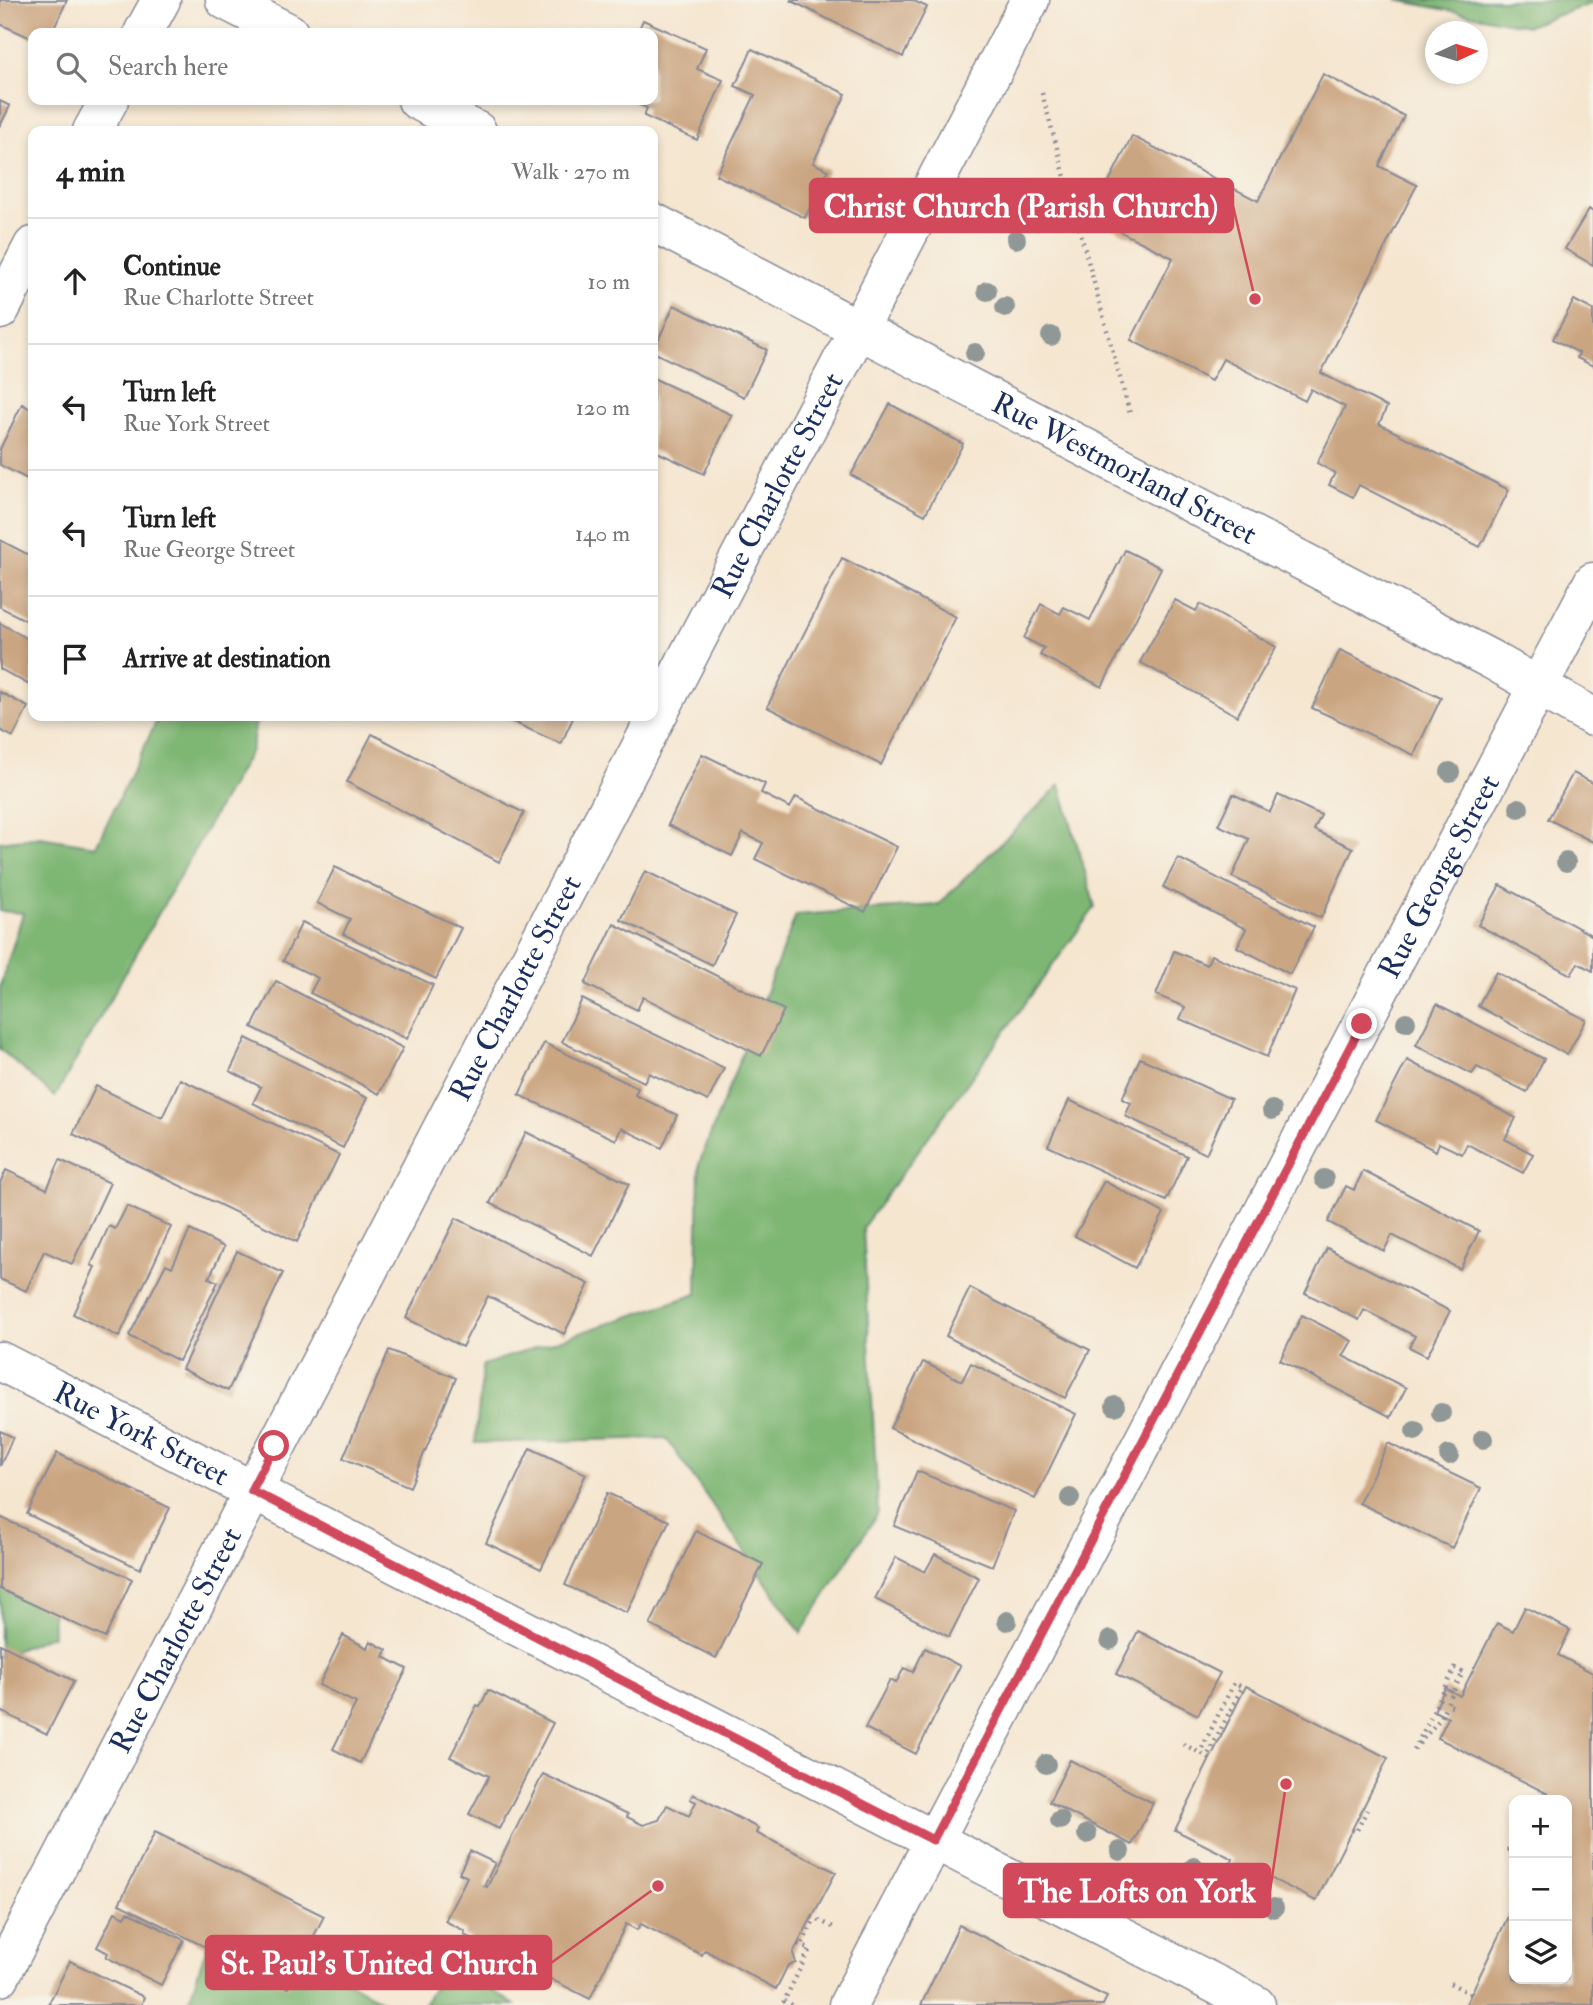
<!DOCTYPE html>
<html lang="en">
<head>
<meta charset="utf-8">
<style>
  :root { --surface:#fff; --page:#f2f2f2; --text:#222; --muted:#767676; --line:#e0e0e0 }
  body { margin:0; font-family:"IM FELL Double Pica",serif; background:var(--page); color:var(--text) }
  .controls { position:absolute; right:21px; bottom:21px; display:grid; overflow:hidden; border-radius:14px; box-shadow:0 4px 10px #0003 }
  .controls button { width:63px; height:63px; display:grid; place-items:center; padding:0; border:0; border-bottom:2px solid var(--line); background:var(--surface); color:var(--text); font:35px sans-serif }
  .compass { position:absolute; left:1425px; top:21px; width:63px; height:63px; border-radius:50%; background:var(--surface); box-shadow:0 4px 10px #0003; rotate:86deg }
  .stop { position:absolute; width:21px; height:21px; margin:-16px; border:5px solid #d1495b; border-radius:50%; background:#fff }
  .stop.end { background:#d1495b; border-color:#fff; box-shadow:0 2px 7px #0008 }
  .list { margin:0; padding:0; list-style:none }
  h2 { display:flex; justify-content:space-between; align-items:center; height:91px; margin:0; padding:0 28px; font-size:30px }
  h2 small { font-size:23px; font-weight:400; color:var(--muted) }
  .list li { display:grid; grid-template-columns:46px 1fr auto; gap:21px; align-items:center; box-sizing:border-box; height:126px; padding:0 28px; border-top:2px solid var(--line) }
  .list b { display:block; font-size:26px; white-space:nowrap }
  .list p { margin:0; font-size:23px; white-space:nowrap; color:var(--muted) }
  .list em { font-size:23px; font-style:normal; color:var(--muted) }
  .icon { flex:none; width:38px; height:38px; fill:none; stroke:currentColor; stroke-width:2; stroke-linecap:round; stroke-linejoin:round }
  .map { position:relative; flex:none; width:1593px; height:2005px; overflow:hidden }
  .search { position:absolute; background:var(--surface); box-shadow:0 4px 10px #0003; left:28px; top:28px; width:630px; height:77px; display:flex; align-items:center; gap:18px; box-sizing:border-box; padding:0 24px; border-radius:14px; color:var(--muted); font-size:26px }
  .panel { position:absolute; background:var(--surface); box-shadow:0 4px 10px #0003; left:28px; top:126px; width:630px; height:595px; border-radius:14px }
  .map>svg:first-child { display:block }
  .forest { fill:#7eb673; stroke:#4c7268; stroke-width:2 }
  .building { fill:#caa581 }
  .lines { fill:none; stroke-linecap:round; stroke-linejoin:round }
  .minor-casing { stroke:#888a97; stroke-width:41 }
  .tertiary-casing { stroke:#888a97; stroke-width:41 }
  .path { stroke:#888a97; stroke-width:4.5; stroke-dasharray:2 5; stroke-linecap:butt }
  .minor { stroke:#fff; stroke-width:38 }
  .tertiary { stroke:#fff; stroke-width:38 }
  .tree { fill:#8f9897 }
  .route { stroke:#d1495b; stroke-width:9 }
  .labels { text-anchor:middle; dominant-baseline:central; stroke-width:5; stroke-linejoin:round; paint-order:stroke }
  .street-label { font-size:30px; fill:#1b2f5e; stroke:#f7f3e8 }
  .leader { fill:none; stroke:#d1495b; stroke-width:2.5 }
  .callout-dot { fill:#d1495b; stroke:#f7f3e8; stroke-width:2.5 }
  .callout { fill:#d1495b; stroke:#d1495b; stroke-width:2.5 }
  .callout-label { font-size:32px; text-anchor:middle; font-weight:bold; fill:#fff }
</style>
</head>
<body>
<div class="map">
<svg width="1593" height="2005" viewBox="0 0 1593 2005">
  <rect width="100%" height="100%" fill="#f7f3e8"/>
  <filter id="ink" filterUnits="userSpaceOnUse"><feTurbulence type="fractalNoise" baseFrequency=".0143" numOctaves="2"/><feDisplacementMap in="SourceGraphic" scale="14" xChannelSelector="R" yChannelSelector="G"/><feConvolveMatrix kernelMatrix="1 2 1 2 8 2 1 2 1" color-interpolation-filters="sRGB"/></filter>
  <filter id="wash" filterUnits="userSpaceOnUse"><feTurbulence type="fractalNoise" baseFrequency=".00686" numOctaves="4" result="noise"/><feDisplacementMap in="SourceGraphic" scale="28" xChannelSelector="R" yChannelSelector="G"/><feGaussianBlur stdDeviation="1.57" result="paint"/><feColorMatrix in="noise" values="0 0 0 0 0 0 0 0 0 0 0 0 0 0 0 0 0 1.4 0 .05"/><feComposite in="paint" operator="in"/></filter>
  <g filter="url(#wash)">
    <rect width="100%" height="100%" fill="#f5e6d0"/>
    <path class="forest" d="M1397 0H1593V3L1527 26Z
      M159 716H257L251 750 55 1097 0 1049V987L23 913 0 911V842L40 837 96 846Z
      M1060 785 1095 907 863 1227 878 1513 801 1633 666 1438 475 1443 483 1365 697 1294 699 1164 796 915 938 905Z
      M0 1546 51 1561 53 1635 0 1657Z
      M220 1906 388 2005H210L190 1998Z
      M450 1962 515 2005H423Z"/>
    <g id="blocks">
      <path class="building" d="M0 0H67L52 33H33V39L0 24Z
        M790 0H912L927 7 903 57Z
        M643 20 706 48 697 69 723 80 697 140 644 116 647 108 629 100H653V33H637Z
        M752 49 846 94 813 163 828 170 805 218 716 175 755 95 735 86Z
        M1323 74 1404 116 1379 166 1417 185 1321 373 1387 407 1379 424 1509 490 1480 547 1359 485 1353 497 1329 485 1335 473 1317 463 1345 407 1311 389 1305 401 1223 359 1211 381 1131 340 1173 258 1091 217 1132 136 1258 201Z
        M0 101 10 106 0 126Z
        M1589 209 1593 212V265L1565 249Z
        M1574 300 1593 310V366L1577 358 1579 353 1553 339Z
        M674 305 767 350 744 397 653 352Z
        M653 378 732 415 704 474 653 450Z
        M22 404 33 410V482L0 465V449Z
        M890 404 963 444 925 515 851 475Z
        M0 540 33 557V624L0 607Z
        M1125 550 1161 568 1102 687 1040 655 1044 648 1024 638 1041 604 1060 614 1064 607 1090 620Z
        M842 558 956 617 881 765 767 707Z
        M1175 600 1196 611 1200 604 1276 647 1237 716 1140 662Z
        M0 623 33 642V687L0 669Z
        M1340 650 1441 698 1414 755 1312 708Z
        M0 692 28 707 13 737 0 730Z
        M500 716H574L561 744Z
        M372 734 524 813 499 862 347 782Z
        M702 754 765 784 761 793 790 808 796 797 897 847 865 912 755 859 763 843 743 833 732 856 668 825Z
        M1573 773 1593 783V842L1548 819Z
        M1233 794 1270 812 1278 795 1321 815 1314 830 1353 848 1321 918 1232 877 1249 839 1218 825Z
        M1178 858 1314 927 1290 974 1237 947 1246 929 1163 887Z
        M335 867 461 928 436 979 343 934 350 919 317 903Z
        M645 871 736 915 712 965 621 920Z
        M1500 885 1593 936V971L1578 963 1571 975 1478 925Z
        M302 922 433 985 407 1039 310 993 318 978 283 961Z
        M614 924 784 1010 761 1056 643 997 637 1010 585 984Z
        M1174 951 1207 965 1211 955 1295 990 1267 1057 1180 1019 1185 1007 1156 995Z
        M1496 972 1586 1020 1567 1055 1478 1006Z
        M276 981 403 1048 379 1094 252 1027Z
        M582 999 724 1068 708 1101 649 1073 644 1082 562 1042Z
        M1437 1004 1544 1059 1527 1092 1477 1067 1472 1074 1416 1045Z
        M246 1038 367 1098 343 1148 253 1103 261 1087 230 1071Z
        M544 1043 638 1088 635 1095 677 1115 662 1148 621 1128 616 1140 519 1095Z
        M1140 1058 1231 1099 1206 1154 1125 1116 1131 1103 1122 1099Z
        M1407 1060 1516 1118 1505 1139 1533 1154 1523 1173 1467 1144 1462 1154 1439 1143 1436 1151 1376 1120Z
        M180 1079 339 1155 297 1242 73 1134 96 1086 162 1118Z
        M1069 1100 1187 1156 1166 1201 1048 1146Z
        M526 1132 629 1184 593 1256 490 1203Z
        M60 1160 110 1183 72 1264 44 1251 26 1291 0 1279V1183L6 1170 47 1189Z
        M1363 1171 1479 1231 1460 1269 1392 1235 1384 1251 1328 1222 1346 1186 1354 1190Z
        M1104 1181 1164 1213 1135 1268 1075 1236Z
        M127 1206 171 1227 119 1337 73 1314 95 1267 91 1265 109 1226 115 1229Z
        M456 1218 589 1284 564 1334 488 1296 462 1347 406 1318Z
        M190 1230 224 1247 209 1278 218 1282 179 1361 129 1336 166 1264 172 1267Z
        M1327 1248 1450 1311 1427 1356 1409 1347 1415 1336 1364 1310 1359 1320 1305 1293Z
        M237 1251 283 1273 228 1391 182 1369Z
        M970 1288 1090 1350 1065 1398 946 1336Z
        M1302 1315 1352 1341 1343 1356 1406 1388 1391 1417 1280 1360Z
        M389 1350 456 1378 410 1487 343 1458Z
        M923 1362 962 1381 971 1363 1076 1414 1035 1499 890 1428Z
        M0 1431 13 1437 0 1466Z
        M1388 1443 1481 1488 1452 1548 1359 1503Z
        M530 1448 586 1474 541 1569 486 1543Z
        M57 1453 170 1508 140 1569 27 1514Z
        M917 1471 1014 1511 992 1566 894 1526Z
        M607 1493 669 1521 627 1613 565 1585Z
        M0 1517 132 1579 105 1638 0 1589Z
        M696 1531 763 1564 716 1658 650 1625Z
        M935 1554 979 1578 949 1637 875 1599 896 1557 925 1572Z
        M1525 1607 1570 1630 1558 1655 1593 1673V2005L1466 2004 1514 1904V1979H1567V1800H1544L1548 1794 1438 1738 1448 1718 1434 1711 1445 1688 1460 1696 1497 1623 1513 1631Z
        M1138 1631 1220 1673 1198 1715 1116 1674Z
        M343 1635 367 1648 370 1641 387 1650 384 1657 407 1669 360 1763 333 1749 356 1703 319 1685Z
        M0 1644 74 1681 47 1734 0 1711Z
        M925 1648 960 1666 916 1754 865 1728 890 1680 896 1683 904 1668 913 1672Z
        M1246 1686 1388 1758 1316 1901 1256 1871 1253 1877 1230 1866 1233 1859 1175 1830Z
        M488 1690 553 1723 499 1829 469 1814 489 1776 450 1757 477 1705 480 1707Z
        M1070 1760 1153 1803 1132 1845 1049 1802Z
        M543 1774 628 1814 627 1817 643 1825 659 1820 667 1805 689 1816 696 1802 690 1799 693 1794 758 1828 756 1833 836 1872 793 1953 796 1963 788 1965 776 1989 705 1950 702 1955 641 1924 637 1930 626 1924 590 1999 464 1935 465 1931 445 1921 467 1877 459 1873 470 1851 495 1863 484 1886 487 1887Z
        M155 1832 324 1916 288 1988 119 1904Z
        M115 1912 125 1917 128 1912 184 1940 161 1985 106 1957 108 1953 97 1947Z
        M959 1925 1107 1997 1103 2005H921Z
        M70 1961 144 1997 141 2005H48Z"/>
    </g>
  </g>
  <g filter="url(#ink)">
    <use href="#blocks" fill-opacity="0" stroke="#888a97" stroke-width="2"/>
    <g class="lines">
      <g class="minor-casing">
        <g id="minor">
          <path d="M143 33 161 0"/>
          <path d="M92 131 109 100"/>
          <path d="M0 310 33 246"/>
          <path id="s1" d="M0 1977 1030 0"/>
          <path id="s2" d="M848 2005 1593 582"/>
        </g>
      </g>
      <g class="tertiary-casing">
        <g id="tertiary">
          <path d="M225 0 289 33"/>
          <path d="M417 100 477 131"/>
          <path id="s3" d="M653 222 1492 660 1593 717"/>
          <path id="s4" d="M0 1361 1256 2005"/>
        </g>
      </g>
      <path class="path" d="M1042 93 1130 414
        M1183 1744 1210 1758
        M1419 1744 1439 1720 1447 1704
        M1202 1748 1234 1683 1242 1687 1207 1757
        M1414 1750 1455 1668 1463 1672 1447 1704 1454 1707
        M1352 1830 1356 1832 1367 1810
        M1507 1850 1514 1847
        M812 1917 833 1927
        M798 1944 801 1946 815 1919
        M1450 1983 1471 1994
        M792 2005 784 2001 810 1949 801 1946"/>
      <use href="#minor" class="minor"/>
      <use href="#tertiary" class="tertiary"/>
    </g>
    <g class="tree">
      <circle cx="1016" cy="239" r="10"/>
      <circle cx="987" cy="291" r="10"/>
      <circle cx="1005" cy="307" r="10"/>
      <circle cx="1051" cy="336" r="10"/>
      <circle cx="975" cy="353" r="10"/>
      <circle cx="1450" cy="772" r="10"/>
      <circle cx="1519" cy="808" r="10"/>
      <circle cx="1566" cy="862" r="10"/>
      <circle cx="1406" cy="1022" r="10"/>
      <circle cx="1272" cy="1110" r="10"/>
      <circle cx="1324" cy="1179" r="10"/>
      <circle cx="1115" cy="1406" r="10"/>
      <circle cx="1441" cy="1413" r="10"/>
      <circle cx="1415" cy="1431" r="10"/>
      <circle cx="1483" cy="1439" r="10"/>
      <circle cx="1449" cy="1455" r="10"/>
      <circle cx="1070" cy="1498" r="10"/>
      <circle cx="1007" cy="1621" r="10"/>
      <circle cx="1110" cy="1640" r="10"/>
      <circle cx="1046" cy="1764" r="10"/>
      <circle cx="1060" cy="1820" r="10"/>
      <circle cx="1087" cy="1834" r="10"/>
      <circle cx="1120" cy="1851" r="10"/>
      <circle cx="1194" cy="1867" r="10"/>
      <circle cx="1274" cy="1908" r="10"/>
    </g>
  </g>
  <g class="lines" filter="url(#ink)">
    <path class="route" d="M274 1446 251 1490 933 1840 1362 1024"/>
  </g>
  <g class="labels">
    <g class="street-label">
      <text stroke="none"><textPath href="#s3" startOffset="532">Rue Westmorland Street</textPath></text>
      <text stroke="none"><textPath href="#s1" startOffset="1682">Rue Charlotte Street</textPath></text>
      <text stroke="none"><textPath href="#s2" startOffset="1274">Rue George Street</textPath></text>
      <text stroke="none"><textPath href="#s1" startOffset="1115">Rue Charlotte Street</textPath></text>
      <text stroke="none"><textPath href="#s4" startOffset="159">Rue York Street</textPath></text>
      <text stroke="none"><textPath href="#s1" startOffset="380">Rue Charlotte Street</textPath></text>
    </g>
  </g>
  <path class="leader" d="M1255 299L1233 206M1286 1784L1270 1891M658 1886L551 1963"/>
  <g class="callout-dot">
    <circle cx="1255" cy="299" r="7"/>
    <circle cx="1286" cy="1784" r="7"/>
    <circle cx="658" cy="1886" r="7"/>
  </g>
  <g class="callout">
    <rect x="810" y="179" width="423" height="53" rx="7"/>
    <rect x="1004" y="1864" width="266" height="53" rx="7"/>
    <rect x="206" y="1936" width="345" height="53" rx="7"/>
  </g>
  <g class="callout-label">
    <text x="1021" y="217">Christ Church (Parish Church)</text>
    <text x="1137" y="1902">The Lofts on York</text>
    <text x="379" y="1974">St. Paul's United Church</text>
  </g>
</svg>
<div class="controls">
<button>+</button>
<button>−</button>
<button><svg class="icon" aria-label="layers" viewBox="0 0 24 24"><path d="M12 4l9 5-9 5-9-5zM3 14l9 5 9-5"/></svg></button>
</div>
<svg class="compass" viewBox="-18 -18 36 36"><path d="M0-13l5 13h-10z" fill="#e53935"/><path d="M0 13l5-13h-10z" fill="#767676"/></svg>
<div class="stop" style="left:274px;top:1446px"></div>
<div class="stop end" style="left:1362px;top:1024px"></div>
<div class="search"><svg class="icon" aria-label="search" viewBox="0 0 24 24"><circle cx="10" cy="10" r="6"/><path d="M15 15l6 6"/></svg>Search here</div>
<section class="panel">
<h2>4 min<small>Walk · 270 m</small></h2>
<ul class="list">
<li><svg class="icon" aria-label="ahead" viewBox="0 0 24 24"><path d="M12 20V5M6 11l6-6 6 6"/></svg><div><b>Continue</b><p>Rue Charlotte Street</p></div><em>10 m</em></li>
<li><svg class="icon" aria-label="left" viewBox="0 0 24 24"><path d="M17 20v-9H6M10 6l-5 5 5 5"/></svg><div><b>Turn left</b><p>Rue York Street</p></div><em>120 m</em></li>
<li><svg class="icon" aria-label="left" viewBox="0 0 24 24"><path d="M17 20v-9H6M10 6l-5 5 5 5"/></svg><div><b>Turn left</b><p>Rue George Street</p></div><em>140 m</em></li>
<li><svg class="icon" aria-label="arrive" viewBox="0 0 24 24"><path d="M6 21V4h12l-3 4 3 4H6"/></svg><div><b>Arrive at destination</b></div></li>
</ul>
</section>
</div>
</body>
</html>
